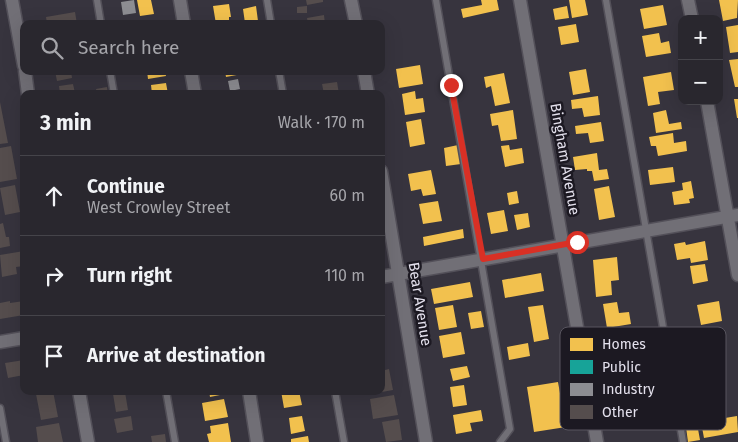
<!DOCTYPE html>
<html lang="en">
<head>
<meta charset="utf-8">
<style>
  :root { --surface:#29272e; --page:#312f36; --text:#f1f3f6; --muted:#a5a5aa; --line:#45444a }
  body { margin:0; font-family:"Fira Sans",sans-serif; background:var(--page); color:var(--text) }
  .controls { position:absolute; right:15px; top:15px; display:grid; overflow:hidden; border-radius:10px; box-shadow:0 5px 20px #0002 }
  .controls button { width:45px; height:45px; display:grid; place-items:center; padding:0; border:0; border-bottom:1px solid var(--line); background:var(--surface); color:var(--text); font:25px sans-serif }
  .stop { position:absolute; width:15px; height:15px; margin:-11px; border:4px solid #d93025; border-radius:50%; background:#fff }
  .stop.end { background:#d93025; border-color:#fff; box-shadow:0 1px 5px #0008 }
  .list { margin:0; padding:0; list-style:none }
  h2 { display:flex; justify-content:space-between; align-items:center; height:65px; margin:0; padding:0 20px; font-size:21px }
  h2 small { font-size:16px; font-weight:400; color:var(--muted) }
  .list li { display:grid; grid-template-columns:32px 1fr auto; gap:15px; align-items:center; box-sizing:border-box; height:80px; padding:0 20px; border-top:1px solid var(--line) }
  .list b { display:block; font-size:19px; white-space:nowrap }
  .list p { margin:0; font-size:16px; white-space:nowrap; color:var(--muted) }
  .list em { font-size:16px; font-style:normal; color:var(--muted) }
  .icon { flex:none; width:28px; height:28px; fill:none; stroke:currentColor; stroke-width:2; stroke-linecap:round; stroke-linejoin:round }
  .map { position:relative; flex:none; width:738px; height:442px; overflow:hidden }
  .search { position:absolute; background:var(--surface); box-shadow:0 5px 20px #0002; left:20px; top:20px; width:365px; height:55px; display:flex; align-items:center; gap:12px; box-sizing:border-box; padding:0 18px; border-radius:10px; color:var(--muted); font-size:19px }
  .panel { position:absolute; background:var(--surface); box-shadow:0 5px 20px #0002; left:20px; top:90px; width:365px; height:305px; border-radius:10px }
  .map>svg:first-child { display:block }
  .homes { fill:#f2c14e }
  .industry { fill:#8d8d92 }
  .building { fill:#554d4d }
  .lines { fill:none; stroke-linecap:round; stroke-linejoin:round }
  .service-casing { stroke:#535059; stroke-width:9 }
  .minor-casing { stroke:#535059; stroke-width:15 }
  .service { stroke:#716f76; stroke-width:6 }
  .minor { stroke:#716f76; stroke-width:12 }
  .route { stroke:#d93025; stroke-width:6 }
  .labels { text-anchor:middle; dominant-baseline:central; stroke-width:5; stroke-linejoin:round; paint-order:stroke }
  .street-label { font-size:15px; fill:#e4e1ed; stroke:#1c1922 }
  .key { fill:#1c1922; stroke:#58555f; stroke-width:1 }
  .key-label { font-size:14px; fill:#e4e1ed }
</style>
</head>
<body>
<div class="map">
<svg width="738" height="442" viewBox="0 0 738 442">
  <rect width="100%" height="100%" fill="#37343e"/>
  <path class="homes" d="M137 0H151L154 14 140 16Z
    M481 0H497L499 10 463 18 461 9 482 5Z
    M569 0H585L588 15 572 18Z
    M719 0H738L737 18 723 21Z
    M229 4 231 17H229V22L216 24 213 6Z
    M663 5 667 25 644 29 640 9Z
    M256 6 258 21 245 23 243 9Z
    M567 6 569 18 555 20 553 9Z
    M576 24 579 42 561 45 558 27Z
    M738 25V52L730 53 726 27Z
    M659 33 661 43 669 41 671 53 646 57 642 36Z
    M738 59V87H735L729 60Z
    M420 65 423 84 399 88 396 69Z
    M586 69 590 92 573 95 569 72Z
    M147 71H165L166 76 148 79Z
    M225 71H242V74L226 77Z
    M671 72 674 90 658 92 660 104 648 106 643 77Z
    M504 73 510 103 495 106 491 86 486 88 484 77Z
    M166 83 168 94H152L151 85Z
    M415 91 416 99 423 98 425 112 405 115 402 94Z
    M598 96 600 115 584 117 582 108 572 109 571 100Z
    M734 99H738V118H737Z
    M513 110 517 139 501 141 498 125 492 126 490 114Z
    M666 110 669 124 681 122 682 129 656 133 653 113Z
    M421 119 425 144 410 147 406 122Z
    M601 122 604 141 590 143 588 133 576 134 575 126Z
    M673 133 674 143 686 141 687 151 658 156 656 146H651L649 137Z
    M458 145 461 164 446 166 444 148Z
    M509 145 510 150 522 148 524 163 505 167 501 146Z
    M597 153 599 170 607 169 609 179 594 181 592 171H587V169L575 170 573 157Z
    M673 167 675 182 650 185 648 170Z
    M431 170 436 194 423 196 421 189 411 191 408 174Z
    M691 181 694 198 689 199 690 203 674 205 672 192 683 190 682 183Z
    M609 186 615 217 599 220 594 189Z
    M517 191 519 203 509 205 507 193Z
    M438 201 442 221 423 224 419 204Z
    M504 210 508 231 491 234 487 213Z
    M528 213 530 227 517 230 514 215Z
    M463 229 464 238 424 246 423 237Z
    M705 241 708 260 691 263 690 258 677 260 674 244 685 242 686 245Z
    M617 257 619 280 611 281 612 295 596 297 593 260Z
    M705 264 708 281 693 284 690 266Z
    M541 273 544 291 505 298 502 280Z
    M470 282 473 297 434 304 431 289Z
    M719 301 722 321 701 325 697 305Z
    M617 302 619 313 629 312 631 324 607 328 603 304Z
    M453 305 457 327 439 330 435 308Z
    M543 305 549 339 534 342 528 307Z
    M481 311 484 327 471 329 468 313Z
    M461 332 465 354 443 358 439 336Z
    M528 343 530 356 509 360 507 347Z
    M467 366 470 377 453 381 450 369Z
    M724 366 726 376 711 378 710 368Z
    M558 382 566 427 534 432 527 387Z
    M464 385 467 405 453 407 450 387Z
    M209 391H225V394L210 397Z
    M281 391H299L302 405 284 408Z
    M224 399 228 417 205 421 202 403Z
    M481 410 483 421 470 423 472 431 456 434 453 415Z
    M302 416 305 431 291 434 289 418Z
    M737 416 738 432 704 438 701 422Z
    M696 418 700 440 688 442 685 420Z
    M228 423 231 442H209L207 434 211 433 210 426Z
    M308 436 309 442H291V439Z"/>
  <path class="industry" d="M134 0 136 13 123 15 121 2Z
    M238 79 240 89 230 91 228 81Z"/>
  <path class="building" d="M306 0H323V2L307 5Z
    M307 6V13H297V7Z
    M75 12 77 24H47L46 17Z
    M324 15 325 24H308L307 18Z
    M55 71H71L72 78 57 81Z
    M337 82 339 94H324L322 84Z
    M73 84 75 93 82 92V94H60L59 86Z
    M107 87 108 94H97L96 89Z
    M0 102 8 143 0 144Z
    M11 146 17 179 0 182V148Z
    M15 185 20 212 5 215 0 188Z
    M3 223 6 237H9L10 246 0 248V224Z
    M24 251V266L16 267 17 274 2 277 0 255Z
    M10 301V303L24 301V315L0 319V303Z
    M24 360V375L8 378 5 363Z
    M389 369 393 390 365 395 364 391 381 392V371Z
    M53 391 58 417 41 420 36 394Z
    M125 392 128 410 116 412 113 394Z
    M394 395 398 415 373 419 370 399Z
    M131 416 133 430 117 433 114 419Z
    M399 419 402 440 386 442 382 422Z
    M59 423 63 442H38L36 427Z
    M165 434 166 442H152L151 436Z"/>
  <g class="lines">
    <g class="service-casing">
      <path id="service" d="M97 0 101 24
        M267 0 271 24
        M436 0 510 429 500 442
        M606 0 683 442
        M110 71 114 94
        M279 71 283 94
        M166 391 175 442
        M335 391 344 442
        M0 408 6 442"/>
    </g>
    <g class="minor-casing">
      <path id="minor" d="M12 0 24 66
        M180 0 184 24
        M351 0 356 24
        M520 0 597 442
        M688 0 692 19
        M25 71 28 94
        M191 71 195 94
        M364 71 368 94
        M707 101 738 275
        M381 171 426 442
        M381 277 738 215
        M0 342 24 338
        M79 391 88 442
        M249 391 257 442"/>
    </g>
    <use href="#service" class="service"/>
    <use href="#minor" class="minor"/>
  </g>
  <g class="lines">
    <path class="route" d="M451 85 483 259 577 242"/>
  </g>
  <g class="labels">
    <g class="street-label">
      <text transform="translate(565 159) rotate(80)">Bingham Avenue</text>
      <text transform="translate(420 304) rotate(81)">Bear Avenue</text>
    </g>
  </g>
  <rect x="560" y="327" width="166" height="103" rx="8" class="key"/>
  <rect x="570" y="338" width="23" height="13" fill="#f2c14e"/>
  <rect x="570" y="360" width="23" height="14" fill="#17a398"/>
  <rect x="570" y="383" width="23" height="13" fill="#8d8d92"/>
  <rect x="570" y="405" width="23" height="14" fill="#554d4d"/>
  <g class="key-label">
    <text x="602" y="349">Homes</text>
    <text x="602" y="372">Public</text>
    <text x="602" y="394">Industry</text>
    <text x="602" y="417">Other</text>
  </g>
</svg>
<div class="controls">
<button>+</button>
<button>−</button>
</div>
<div class="stop" style="left:577px;top:242px"></div>
<div class="stop end" style="left:451px;top:85px"></div>
<div class="search"><svg class="icon" aria-label="search" viewBox="0 0 24 24"><circle cx="10" cy="10" r="6"/><path d="M15 15l6 6"/></svg>Search here</div>
<section class="panel">
<h2>3 min<small>Walk · 170 m</small></h2>
<ul class="list">
<li><svg class="icon" aria-label="ahead" viewBox="0 0 24 24"><path d="M12 20V5M6 11l6-6 6 6"/></svg><div><b>Continue</b><p>West Crowley Street</p></div><em>60 m</em></li>
<li><svg class="icon" aria-label="right" viewBox="0 0 24 24"><path d="M7 20v-9h11M14 6l5 5-5 5"/></svg><div><b>Turn right</b></div><em>110 m</em></li>
<li><svg class="icon" aria-label="arrive" viewBox="0 0 24 24"><path d="M6 21V4h12l-3 4 3 4H6"/></svg><div><b>Arrive at destination</b></div></li>
</ul>
</section>
</div>
</body>
</html>
